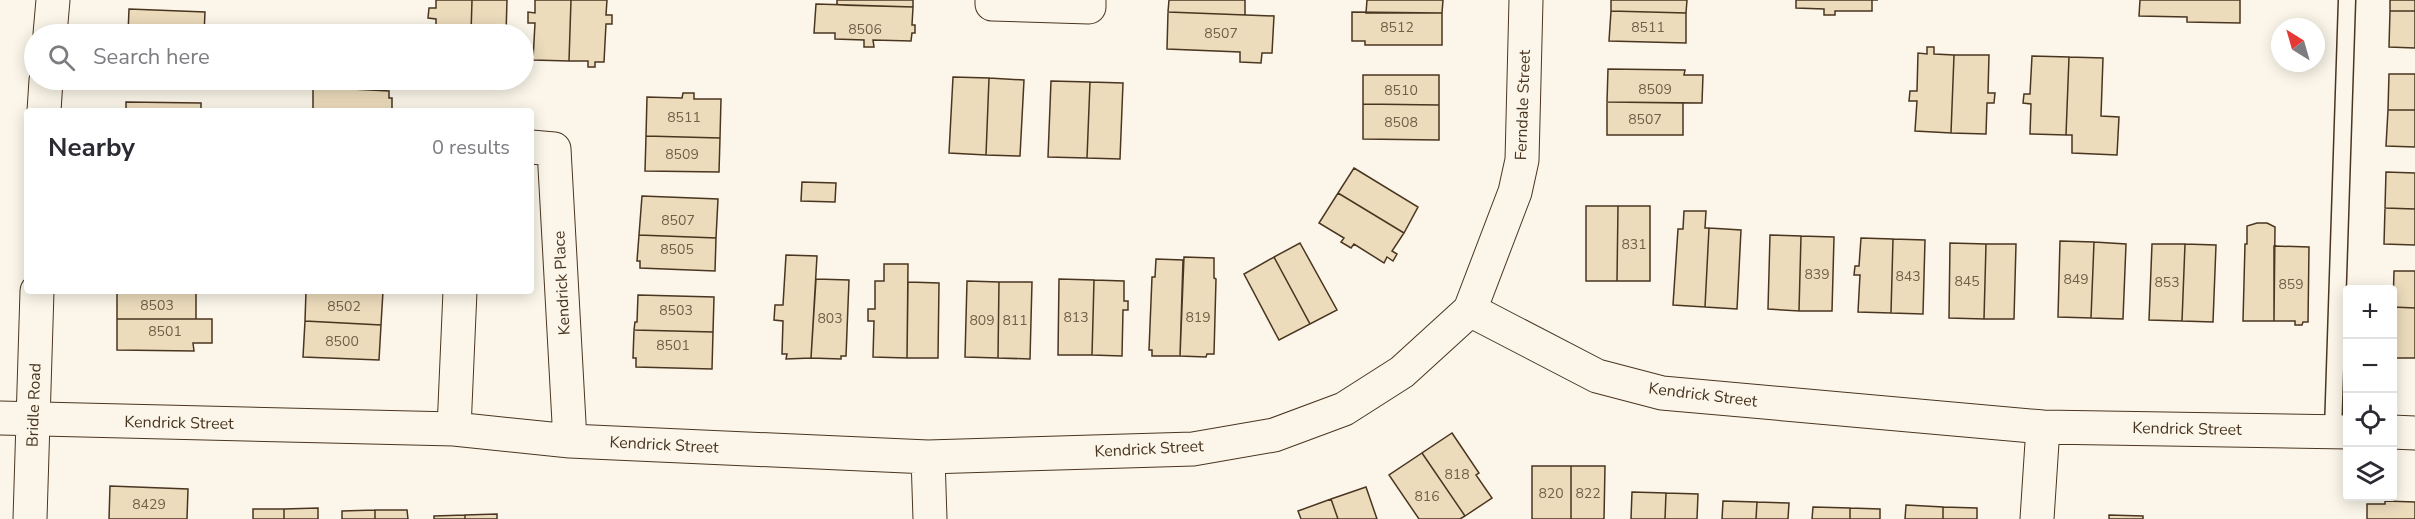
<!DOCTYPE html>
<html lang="en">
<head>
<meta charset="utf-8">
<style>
  :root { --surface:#fff; --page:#f7f7f7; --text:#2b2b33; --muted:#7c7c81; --line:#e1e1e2 }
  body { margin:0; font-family:"Nunito Sans",sans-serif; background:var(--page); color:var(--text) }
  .controls { position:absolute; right:18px; bottom:18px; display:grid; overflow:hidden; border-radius:6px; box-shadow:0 3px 15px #0003 }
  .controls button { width:54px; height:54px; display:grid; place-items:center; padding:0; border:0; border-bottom:2px solid var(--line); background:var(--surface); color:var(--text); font:30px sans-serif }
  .compass { position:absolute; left:2271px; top:18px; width:54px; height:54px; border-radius:50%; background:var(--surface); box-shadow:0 3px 15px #0003; rotate:323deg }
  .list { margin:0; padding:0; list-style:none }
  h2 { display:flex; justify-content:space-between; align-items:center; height:78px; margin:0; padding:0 24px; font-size:26px }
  h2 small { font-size:20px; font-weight:400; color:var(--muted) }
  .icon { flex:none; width:33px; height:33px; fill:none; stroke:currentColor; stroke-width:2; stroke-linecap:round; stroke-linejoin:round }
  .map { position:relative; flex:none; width:2415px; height:519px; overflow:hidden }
  .search { position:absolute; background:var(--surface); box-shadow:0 3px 15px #0003; left:24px; top:24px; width:510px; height:66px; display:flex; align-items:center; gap:15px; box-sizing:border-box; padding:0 21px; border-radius:33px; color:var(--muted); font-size:22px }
  .panel { position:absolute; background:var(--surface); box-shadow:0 3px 15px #0003; left:24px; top:108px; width:510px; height:186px; border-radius:6px }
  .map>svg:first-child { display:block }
  .building { fill:#ecdcbc; stroke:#4a3520; stroke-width:1.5 }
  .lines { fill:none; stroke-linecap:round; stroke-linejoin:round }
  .service-casing { stroke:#4a3520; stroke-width:19 }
  .minor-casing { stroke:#4a3520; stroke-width:35 }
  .service { stroke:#fbf6e9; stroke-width:16 }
  .minor { stroke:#fbf6e9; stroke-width:33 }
  .labels { text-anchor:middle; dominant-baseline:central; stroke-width:4.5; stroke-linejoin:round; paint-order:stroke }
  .number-label { font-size:14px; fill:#725f47 }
  .street-label { font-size:16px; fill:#4a3520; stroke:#fbf6e9 }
</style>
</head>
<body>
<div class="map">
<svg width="2415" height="519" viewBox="0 0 2415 519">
  <rect width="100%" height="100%" fill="#fbf6e9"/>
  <path class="building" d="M436 0H472L471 34H436V19L428 18 429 8H436Z
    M472 0H507L506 34H471Z
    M535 0H571L569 61 533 60 535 23H528V12L535 13Z
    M571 0H607L606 15H612V24H606L604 62H595V67H588V61H569Z
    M837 0H913V7L837 5Z
    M1169 0H1245V15L1168 12Z
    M1367 0H1443L1442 13H1366Z
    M1611 0H1687L1686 13 1611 11Z
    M1796 0H1878H1872V11H1835V15H1824V9L1796 8Z
    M2140 0H2240V23L2187 22V17L2139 16Z
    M2390 0H2415V11H2390Z
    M816 4 913 7 912 25H915V33H912L911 41 873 40 874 47H864V40L835 39V33H814Z
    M129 9 205 12 204 34H128Z
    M1611 11 1686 13V43L1609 41Z
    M2390 11H2415V48L2389 47Z
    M1168 12 1274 16 1272 53H1262L1261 63 1240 62V52L1167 49Z
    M1352 12 1442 13V45H1365V41H1352Z
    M1927 47H1934V54L1954 55 1951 133 1915 131 1917 101H1909L1910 91H1917L1918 53 1927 54Z
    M1954 55H1989L1988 93H1995L1994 103H1987L1986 134 1951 133Z
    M2032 56 2069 57 2066 135 2030 134 2031 104 2023 103 2024 94H2030Z
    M2069 57 2103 58 2101 116 2119 117 2117 155 2072 153V135H2066Z
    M1608 69 1685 70 1684 75H1703L1702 103 1607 102Z
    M2389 74H2415V110H2388Z
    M1363 75H1439V105L1363 104Z
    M953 77 989 78 986 155 949 153Z
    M989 78 1024 80 1020 156 986 155Z
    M342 81 352 82V89L389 91V98H392V111H313V88L342 89Z
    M1051 81 1090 82 1087 158 1048 157Z
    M1090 82 1123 83 1120 159 1087 158Z
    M683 93H694V99H721L720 138 646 136 647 97 682 98Z
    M126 102 201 103V111H126Z
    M1607 102 1683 103V135H1607Z
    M1363 104 1439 105V140L1363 139Z
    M2388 110H2415V147L2386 146Z
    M646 136 720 138 719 172 645 171Z
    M1354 168 1418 207 1404 233 1338 193Z
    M2386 172 2415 173V209L2385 208Z
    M802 182 836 183 835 202 801 201Z
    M1338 193 1404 233 1392 251 1397 254 1393 261 1387 257 1384 263 1354 244 1351 248 1341 242 1344 238 1319 223Z
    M642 196 718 199 716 238 639 235Z
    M1586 206H1618L1617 281H1586Z
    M1618 206H1650V281H1617Z
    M2385 208 2415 209V245L2384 244Z
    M1684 211H1706L1705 228H1709L1705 307 1673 305 1678 229H1683Z
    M2257 223H2267L2275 227 2274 321H2243L2245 244H2247V226Z
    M1709 228 1741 230 1737 309 1705 307Z
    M639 235 716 238 715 271 640 268V261H637Z
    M1770 235 1801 236 1799 311 1768 309Z
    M1801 236 1834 237 1832 311H1799Z
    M1861 238 1893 239 1891 313 1858 312 1860 275H1854L1855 266H1859Z
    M1893 239 1925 240 1923 314 1891 313Z
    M2060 241 2094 242 2091 318 2058 317Z
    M2094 242 2126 244 2123 319 2091 318Z
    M1300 243 1337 310 1310 324 1274 257Z
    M1950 243 1986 244 1984 319 1949 318Z
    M1986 244H2016L2014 319H1984Z
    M2152 244H2185L2182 321 2149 320Z
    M2185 244 2216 245 2213 322 2182 321Z
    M2274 246 2309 247 2308 322H2303L2302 325H2295V321H2274Z
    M786 255 817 256 811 358 786 359 787 354H782L783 321 774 320 775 305H783Z
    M1184 257 1214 258V278L1216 279 1214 354H1207L1206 357 1180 356Z
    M1274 257 1310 324 1279 340 1244 274Z
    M1156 259 1183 260 1180 356H1152V350H1149L1152 277H1155Z
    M884 264H908L907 358 873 357 874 321H868V309H875V281H884Z
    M2394 271H2415V308L2393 307Z
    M816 279 849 280 846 356H841V359L811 358Z
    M1059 279 1094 280 1092 355H1058Z
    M1094 280 1124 281V301H1128V310H1123L1122 356 1092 355Z
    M967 281 999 282 998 358 965 357Z
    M908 282 939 283 938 358H907Z
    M999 282H1032L1030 359 998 358Z
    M117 291H196V319H117Z
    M306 291H383L381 325 305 321Z
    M638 295 714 297 713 332 634 330 635 322H637Z
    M2392 307 2415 308V358H2392Z
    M117 319H212V343H193L194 351 117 350Z
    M305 321 381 325 379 360 303 357Z
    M634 330 713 332 712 369 636 367V358H633Z
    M1452 433 1479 473 1476 475 1492 498 1465 516 1422 453Z
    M1422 453 1465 516 1460 519H1419L1389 475Z
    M1532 466H1571V519H1532Z
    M1571 466H1605L1604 519H1571Z
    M110 486 188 489 187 519H109Z
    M1366 487 1377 519H1338L1331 499Z
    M1632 492 1666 493 1665 519H1631Z
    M1666 493 1698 494 1697 519H1665Z
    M1331 499 1338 519H1301L1298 511Z
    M1723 501 1757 502 1756 519H1722Z
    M2385 501 2415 502V519H2367V504H2385Z
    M1757 502 1789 503 1788 519H1756Z
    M1906 505 1943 507V519H1905Z
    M1813 507 1850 508V519H1812Z
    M1943 507 1977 508V519H1943Z
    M318 508V519H284V509Z
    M1850 508 1880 509V519H1850Z
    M253 509H284V519H253Z
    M375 510H407L408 519H375Z
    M375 510V519H342V511Z
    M497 514V519H465V515Z
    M465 515V519H434V516Z
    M2109 515 2143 516V519H2109Z"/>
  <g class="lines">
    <g class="service-casing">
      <path id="service" d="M2333 431 2347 0"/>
    </g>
    <g class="minor-casing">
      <path id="minor" d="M992 0V4L1089 7V0
        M50 34 53 0
        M44 111 46 80
        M531 147 554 149 570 441
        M1470 310 1515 192 1522 160 1526 0
        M0 418 454 429 570 441 928 457 1193 449 1274 435 1344 409 1402 372 1470 310 1597 376 1662 393 2043 427 2348 432
        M454 429 460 291
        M2392 432 2415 433
        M928 457 930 519
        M30 519 37 291
        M2037 519 2043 427"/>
    </g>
    <use href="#service" class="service"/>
    <use href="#minor" class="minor"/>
  </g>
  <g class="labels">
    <g class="number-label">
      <text x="1397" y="27">8512</text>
      <text x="1648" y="27">8511</text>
      <text x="865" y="29">8506</text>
      <text x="1221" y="33">8507</text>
      <text x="1655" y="89">8509</text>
      <text x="1401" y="90">8510</text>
      <text x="684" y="117">8511</text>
      <text x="1645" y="119">8507</text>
      <text x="1401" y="122">8508</text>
      <text x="682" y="154">8509</text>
      <text x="678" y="220">8507</text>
      <text x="1634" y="244">831</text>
      <text x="677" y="249">8505</text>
      <text x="1817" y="274">839</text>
      <text x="1908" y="276">843</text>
      <text x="2076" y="279">849</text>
      <text x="1967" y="281">845</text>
      <text x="2167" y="282">853</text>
      <text x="2291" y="284">859</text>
      <text x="157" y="305">8503</text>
      <text x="344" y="306">8502</text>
      <text x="676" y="310">8503</text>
      <text x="1076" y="317">813</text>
      <text x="1198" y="317">819</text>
      <text x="830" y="318">803</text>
      <text x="982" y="320">809</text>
      <text x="1015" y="320">811</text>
      <text x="165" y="331">8501</text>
      <text x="342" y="341">8500</text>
      <text x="673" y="345">8501</text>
      <text x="1457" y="474">818</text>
      <text x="1551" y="493">820</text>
      <text x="1588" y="493">822</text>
      <text x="1427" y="496">816</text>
      <text x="149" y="504">8429</text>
    </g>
    <g class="street-label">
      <text transform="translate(1523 105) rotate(-88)">Ferndale Street</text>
      <text transform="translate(562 283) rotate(-93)">Kendrick Place</text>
      <text transform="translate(1703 395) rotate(7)">Kendrick Street</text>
      <text transform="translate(34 405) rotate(-88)">Bridle Road</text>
      <text transform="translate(179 423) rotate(1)">Kendrick Street</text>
      <text transform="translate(2187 429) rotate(1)">Kendrick Street</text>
      <text transform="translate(664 445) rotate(3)">Kendrick Street</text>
      <text transform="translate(1149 449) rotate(-3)">Kendrick Street</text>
    </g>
  </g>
</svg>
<div class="controls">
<button>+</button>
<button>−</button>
<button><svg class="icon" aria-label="locate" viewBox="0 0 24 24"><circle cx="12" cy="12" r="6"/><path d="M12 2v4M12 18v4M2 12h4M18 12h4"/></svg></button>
<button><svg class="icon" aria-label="layers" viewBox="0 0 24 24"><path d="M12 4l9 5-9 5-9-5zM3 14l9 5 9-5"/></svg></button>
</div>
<svg class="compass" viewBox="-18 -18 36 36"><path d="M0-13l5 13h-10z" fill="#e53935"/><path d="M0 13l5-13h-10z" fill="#7c7c81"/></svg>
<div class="search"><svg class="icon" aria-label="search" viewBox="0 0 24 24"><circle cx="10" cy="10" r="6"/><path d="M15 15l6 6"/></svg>Search here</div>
<section class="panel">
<h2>Nearby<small>0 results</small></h2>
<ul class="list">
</ul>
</section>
</div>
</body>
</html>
